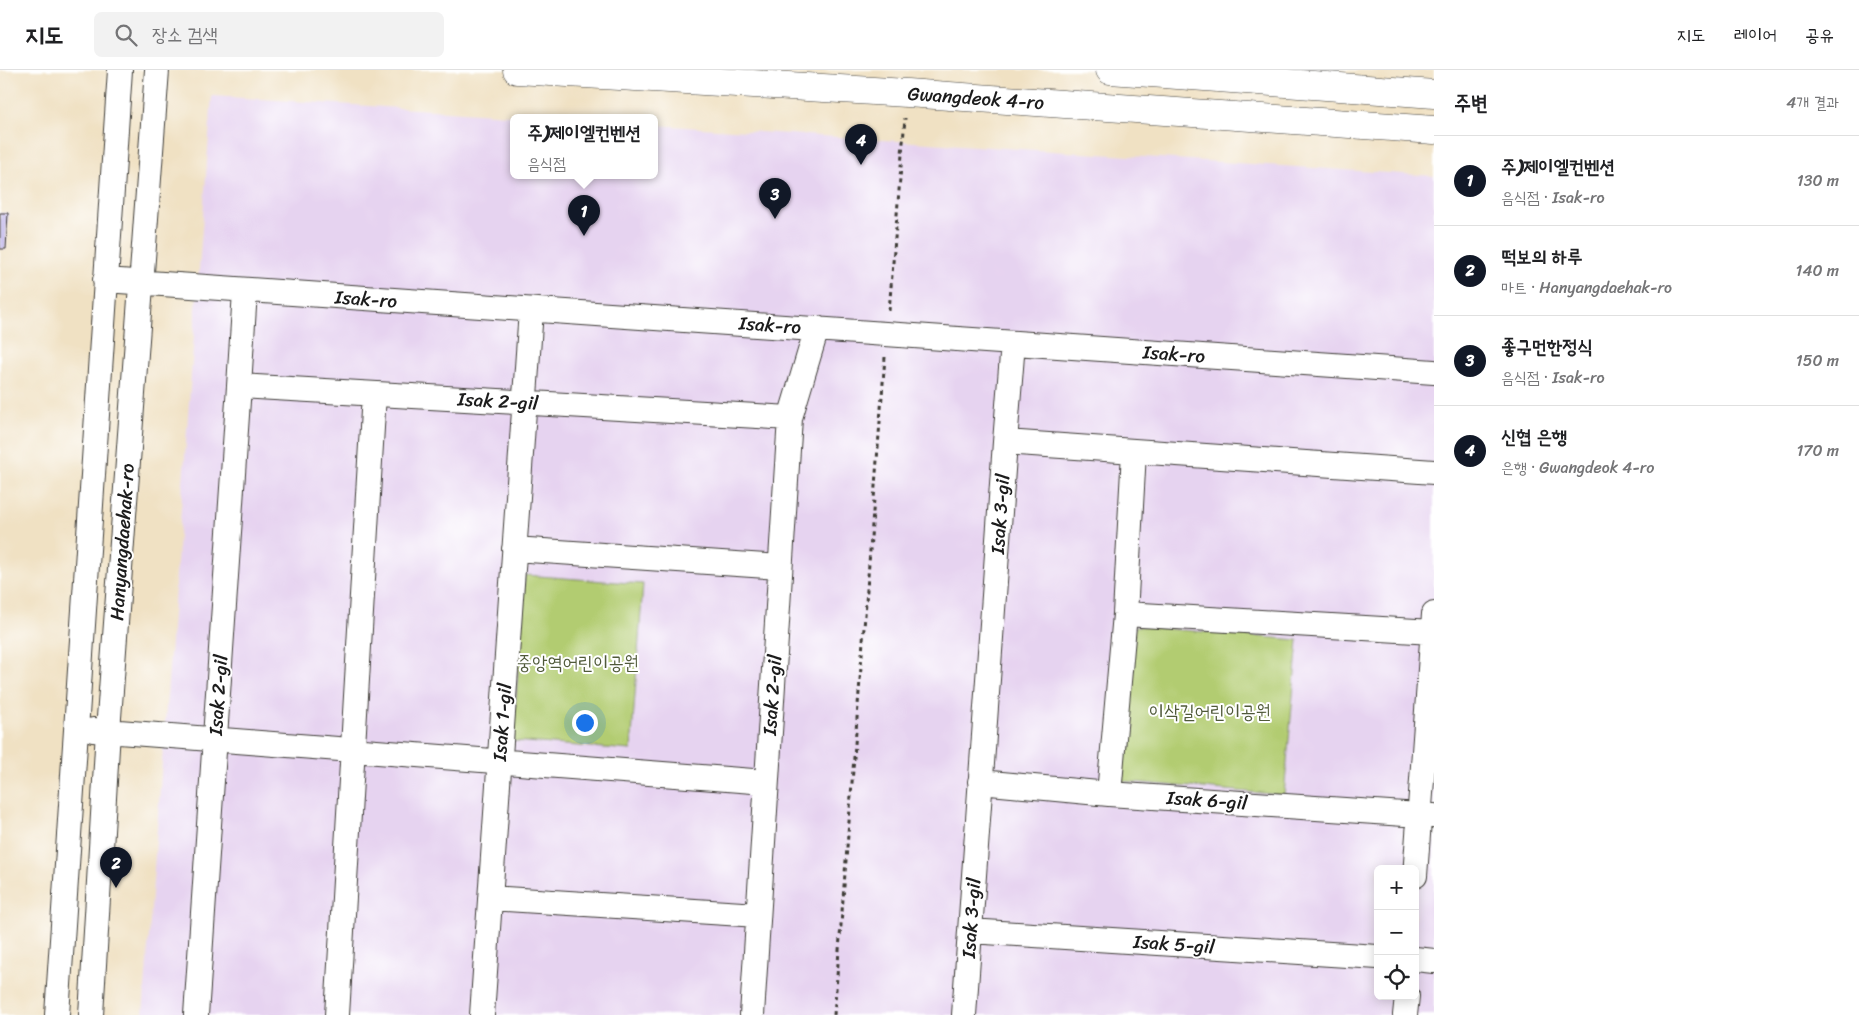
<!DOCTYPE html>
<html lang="ko">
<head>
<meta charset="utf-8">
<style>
  :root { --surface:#fff; --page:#f2f2f2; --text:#202124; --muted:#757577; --line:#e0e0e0; --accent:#111827 }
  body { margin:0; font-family:Sriracha,"Poor Story",sans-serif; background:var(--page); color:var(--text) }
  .controls { position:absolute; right:15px; bottom:15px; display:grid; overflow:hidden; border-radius:8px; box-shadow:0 2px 12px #0003 }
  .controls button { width:45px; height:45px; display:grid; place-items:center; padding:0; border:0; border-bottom:1px solid var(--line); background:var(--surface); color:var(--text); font:25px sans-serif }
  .you { position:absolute; left:584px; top:652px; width:18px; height:18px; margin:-12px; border:4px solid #fff; border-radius:50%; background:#1a73e8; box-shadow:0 0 0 8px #1a73e833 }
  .badge { display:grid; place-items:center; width:32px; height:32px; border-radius:50%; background:var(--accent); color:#fff; font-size:16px; font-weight:700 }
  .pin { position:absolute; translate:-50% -41px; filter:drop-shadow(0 1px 2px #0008) }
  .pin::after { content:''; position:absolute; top:26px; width:18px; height:15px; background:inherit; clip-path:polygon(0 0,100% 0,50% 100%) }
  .popup { position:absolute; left:510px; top:44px; width:148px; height:65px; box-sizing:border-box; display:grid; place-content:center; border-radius:8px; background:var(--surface); filter:drop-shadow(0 1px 4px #0005); font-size:16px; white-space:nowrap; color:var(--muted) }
  .popup b { font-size:19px; color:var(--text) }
  .popup::after { content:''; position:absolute; left:50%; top:100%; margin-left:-10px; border:10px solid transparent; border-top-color:var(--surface) }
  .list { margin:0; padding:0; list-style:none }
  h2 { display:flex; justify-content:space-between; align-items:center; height:65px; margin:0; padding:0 20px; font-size:21px }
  h2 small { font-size:16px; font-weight:400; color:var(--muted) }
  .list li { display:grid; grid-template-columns:32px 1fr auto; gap:15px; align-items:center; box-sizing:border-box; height:90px; padding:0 20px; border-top:1px solid var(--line) }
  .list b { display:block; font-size:19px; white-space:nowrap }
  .list p { margin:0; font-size:16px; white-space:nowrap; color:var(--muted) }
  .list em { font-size:16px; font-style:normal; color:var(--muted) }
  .icon { flex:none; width:28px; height:28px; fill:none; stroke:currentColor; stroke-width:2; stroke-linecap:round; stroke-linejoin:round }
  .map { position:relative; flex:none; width:1434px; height:945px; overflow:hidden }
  header { display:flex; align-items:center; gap:30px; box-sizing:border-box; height:70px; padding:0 25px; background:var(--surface); border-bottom:1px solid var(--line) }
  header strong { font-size:24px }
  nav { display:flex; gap:28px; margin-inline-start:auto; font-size:18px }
  .search { width:350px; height:45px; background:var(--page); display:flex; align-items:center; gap:12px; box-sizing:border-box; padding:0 18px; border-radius:8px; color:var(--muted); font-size:19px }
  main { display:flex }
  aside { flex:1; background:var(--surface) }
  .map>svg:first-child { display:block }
  .built { fill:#e6d3f0; fill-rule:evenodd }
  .green { fill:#b2cc71; stroke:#677446 }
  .building { fill:#bcb1e7 }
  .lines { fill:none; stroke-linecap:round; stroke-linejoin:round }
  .minor-casing { stroke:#3c3a35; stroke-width:26 }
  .major-casing { stroke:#3c3a35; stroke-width:29 }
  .path { stroke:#3c3a35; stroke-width:3; stroke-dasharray:4 4; stroke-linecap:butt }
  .minor { stroke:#fff; stroke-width:24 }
  .major { stroke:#fff; stroke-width:28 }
  .labels { text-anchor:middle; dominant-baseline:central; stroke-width:4; stroke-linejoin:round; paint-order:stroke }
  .street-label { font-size:19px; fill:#1c1c1c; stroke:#fff }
  .park-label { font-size:19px; fill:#505a3a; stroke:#fff }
</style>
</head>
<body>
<header>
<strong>지도</strong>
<div class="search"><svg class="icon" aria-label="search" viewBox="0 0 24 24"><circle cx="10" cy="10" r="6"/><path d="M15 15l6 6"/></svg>장소 검색</div>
<nav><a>지도</a><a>레이어</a><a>공유</a></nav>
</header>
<main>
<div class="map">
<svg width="1434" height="945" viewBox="0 0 1434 945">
  <rect width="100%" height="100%" fill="#fff"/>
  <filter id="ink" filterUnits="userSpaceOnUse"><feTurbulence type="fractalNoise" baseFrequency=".02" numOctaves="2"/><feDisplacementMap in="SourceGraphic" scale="10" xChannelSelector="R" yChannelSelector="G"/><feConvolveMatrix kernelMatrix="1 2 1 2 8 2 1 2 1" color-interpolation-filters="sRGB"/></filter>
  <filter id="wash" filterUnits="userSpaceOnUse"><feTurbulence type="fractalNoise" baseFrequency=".0096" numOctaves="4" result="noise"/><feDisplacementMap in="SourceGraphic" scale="20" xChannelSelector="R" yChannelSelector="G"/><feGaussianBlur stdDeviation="1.12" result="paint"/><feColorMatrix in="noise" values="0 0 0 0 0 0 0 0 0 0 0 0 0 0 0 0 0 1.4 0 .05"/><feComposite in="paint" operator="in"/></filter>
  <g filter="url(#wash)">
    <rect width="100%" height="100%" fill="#f0e1c3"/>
    <path class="built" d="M212 26 539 47H514V105H654V55L1434 106V945H143ZM1378 799H1415V926H1378Z"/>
    <path class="green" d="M525 505 643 514 631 680 513 671Z
      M1135 556 1298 570 1284 725 1121 711Z"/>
    <g id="blocks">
      <path class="building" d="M0 143H8L6 179H0Z"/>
    </g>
  </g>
  <g filter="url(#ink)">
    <use href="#blocks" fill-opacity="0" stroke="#3c3a35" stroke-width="1"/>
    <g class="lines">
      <g class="minor-casing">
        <path id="minor" d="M105 210 1434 302
          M239 316 245 221
          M790 348 817 258
          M1005 372 1013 273
          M514 479 780 497
          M1125 544 1433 562
          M93 660 766 712
          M980 712 1109 724 1434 746
          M1109 724 1125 544 1134 382
          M1415 806 1434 544
          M490 828 758 845
          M970 861 1378 887
          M1415 889 1434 891
          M57 945 120 0
          M91 945 108 661 157 0
          M196 945 239 316 790 348 752 945
          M337 945 374 324
          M482 945 531 240
          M964 945 1005 372 1434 402
          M1405 945 1407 926"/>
      </g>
      <g class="major-casing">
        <path id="major" d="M517 0 907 23 1434 60
          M1110 0 1434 24"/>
      </g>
      <path class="path" d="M889 241 905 48
        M834 945 885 287"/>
      <use href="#minor" class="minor"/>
      <use href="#major" class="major"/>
    </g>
  </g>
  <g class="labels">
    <g class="street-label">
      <text transform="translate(976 28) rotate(4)">Gwangdeok 4-ro</text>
      <text transform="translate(366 229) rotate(4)">Isak-ro</text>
      <text transform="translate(770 255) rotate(4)">Isak-ro</text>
      <text transform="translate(1174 284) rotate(4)">Isak-ro</text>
      <text transform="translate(498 331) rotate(3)">Isak 2-gil</text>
      <text transform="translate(1000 444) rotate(-86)">Isak 3-gil</text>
      <text transform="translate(122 472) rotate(-86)">Hanyangdaehak-ro</text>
      <text transform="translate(218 625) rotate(-86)">Isak 2-gil</text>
      <text transform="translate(772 625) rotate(-86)">Isak 2-gil</text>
      <text transform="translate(502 652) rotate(-86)">Isak 1-gil</text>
      <text transform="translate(1207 730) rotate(4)">Isak 6-gil</text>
      <text transform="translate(971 848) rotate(-86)">Isak 3-gil</text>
      <text transform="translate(1174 874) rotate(4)">Isak 5-gil</text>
    </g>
    <g class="park-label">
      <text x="578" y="592">중앙역어린이공원</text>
      <text x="1210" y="641">이삭길어린이공원</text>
    </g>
  </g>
</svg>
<div class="controls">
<button>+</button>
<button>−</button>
<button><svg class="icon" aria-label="locate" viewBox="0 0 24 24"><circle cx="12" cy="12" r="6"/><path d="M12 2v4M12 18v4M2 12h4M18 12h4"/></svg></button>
</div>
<div class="you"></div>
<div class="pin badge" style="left:584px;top:166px">1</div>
<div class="popup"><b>주)제이엘컨벤션</b>음식점</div>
<div class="pin badge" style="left:116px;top:818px">2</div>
<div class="pin badge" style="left:775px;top:149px">3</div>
<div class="pin badge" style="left:861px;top:95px">4</div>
</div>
<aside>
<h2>주변<small>4개 결과</small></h2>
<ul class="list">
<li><span class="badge">1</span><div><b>주)제이엘컨벤션</b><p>음식점 · Isak-ro</p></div><em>130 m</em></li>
<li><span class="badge">2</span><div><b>떡보의 하루</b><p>마트 · Hanyangdaehak-ro</p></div><em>140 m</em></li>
<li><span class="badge">3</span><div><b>좋구먼한정식</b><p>음식점 · Isak-ro</p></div><em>150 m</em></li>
<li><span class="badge">4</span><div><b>신협 은행</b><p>은행 · Gwangdeok 4-ro</p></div><em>170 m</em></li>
</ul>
</aside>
</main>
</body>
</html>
